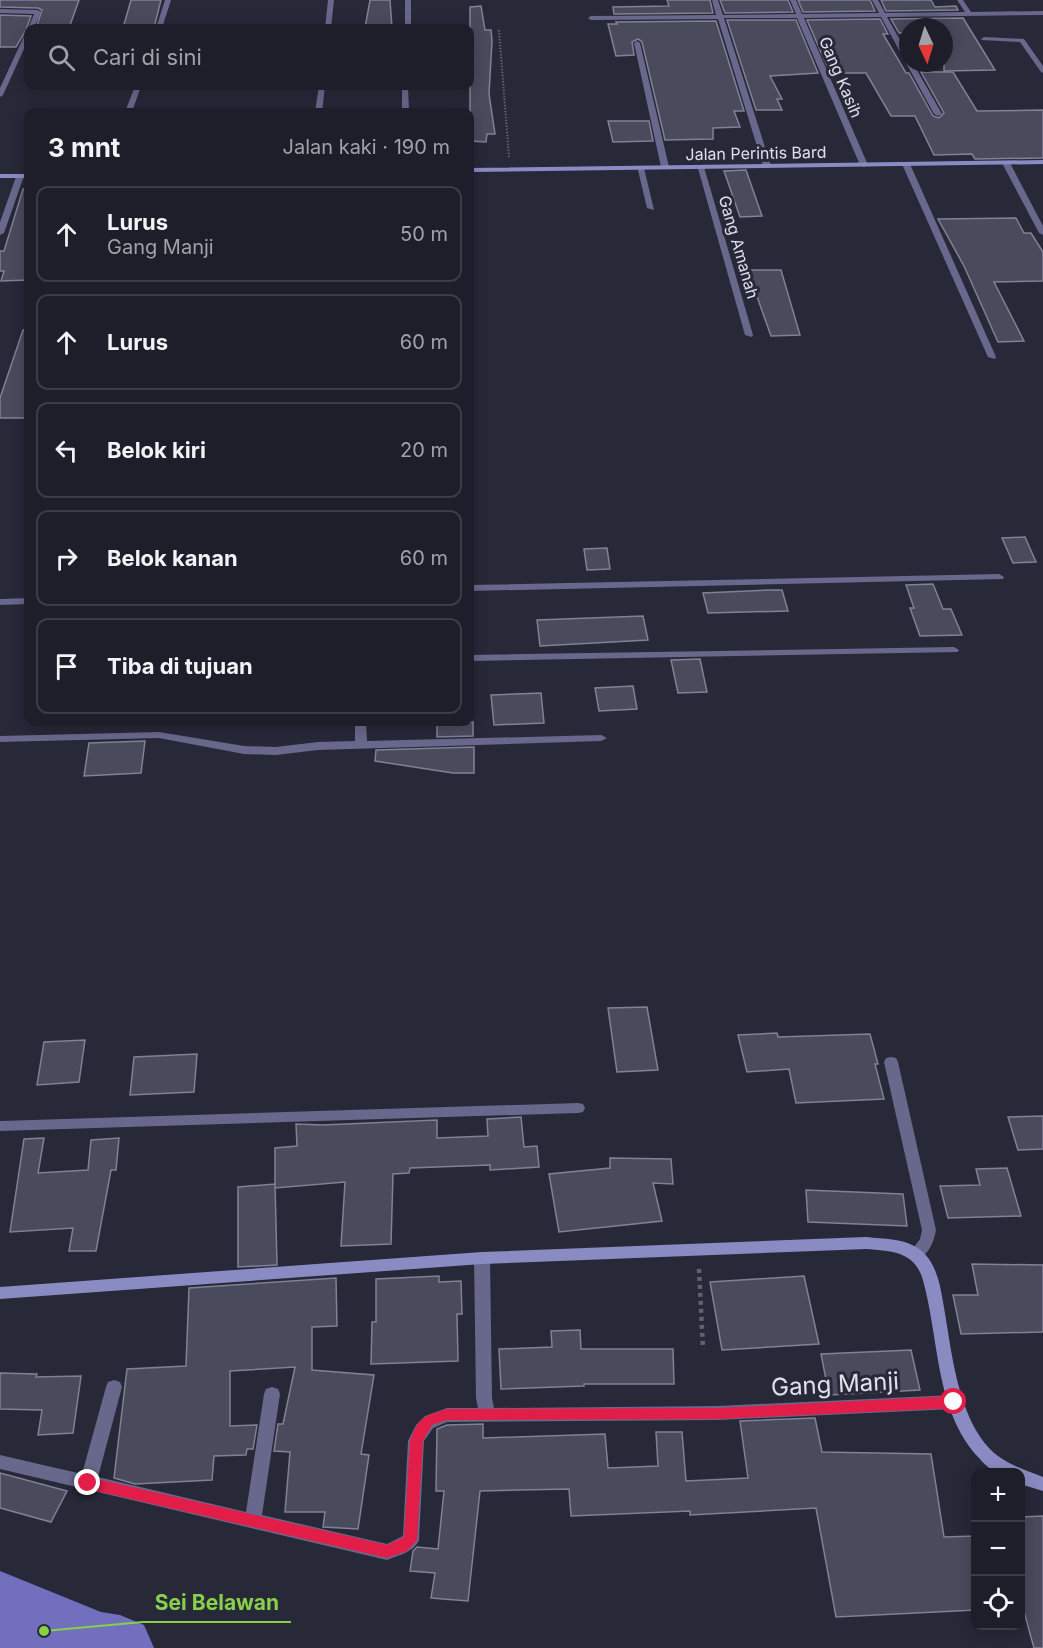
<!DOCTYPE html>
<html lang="id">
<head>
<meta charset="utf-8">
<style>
  :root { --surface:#1d1e2a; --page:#252732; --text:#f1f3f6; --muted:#a0a2a8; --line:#3b3c47 }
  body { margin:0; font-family:Inter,sans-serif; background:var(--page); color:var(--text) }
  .controls { position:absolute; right:18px; bottom:18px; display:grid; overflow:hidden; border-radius:12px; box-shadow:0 3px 15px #0003 }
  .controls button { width:54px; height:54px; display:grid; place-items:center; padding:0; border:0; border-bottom:2px solid var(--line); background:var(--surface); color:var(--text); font:30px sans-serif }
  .compass { position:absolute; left:899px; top:18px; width:54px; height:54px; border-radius:50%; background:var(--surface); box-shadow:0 3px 15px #0003; rotate:176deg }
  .stop { position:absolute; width:18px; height:18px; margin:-14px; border:4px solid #e11d48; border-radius:50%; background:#fff }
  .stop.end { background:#e11d48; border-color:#fff; box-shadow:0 2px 6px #0008 }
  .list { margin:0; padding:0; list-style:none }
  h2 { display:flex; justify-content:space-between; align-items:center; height:78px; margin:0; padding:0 24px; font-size:26px }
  h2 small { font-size:20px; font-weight:400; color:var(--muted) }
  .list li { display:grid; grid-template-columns:39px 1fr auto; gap:18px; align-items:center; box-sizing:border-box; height:96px; margin:0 12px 12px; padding:0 12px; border:2px solid var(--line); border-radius:12px }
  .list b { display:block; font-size:22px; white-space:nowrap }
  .list p { margin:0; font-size:20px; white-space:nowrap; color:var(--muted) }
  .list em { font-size:20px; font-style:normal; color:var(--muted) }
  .icon { flex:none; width:33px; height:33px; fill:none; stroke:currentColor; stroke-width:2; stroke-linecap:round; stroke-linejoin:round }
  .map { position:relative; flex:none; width:1043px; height:1648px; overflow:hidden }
  .search { position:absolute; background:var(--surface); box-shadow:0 3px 15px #0003; left:24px; top:24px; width:450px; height:66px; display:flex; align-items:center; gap:15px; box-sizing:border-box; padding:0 21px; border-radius:12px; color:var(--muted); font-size:22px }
  .panel { position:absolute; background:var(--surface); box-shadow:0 3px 15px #0003; left:24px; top:108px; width:450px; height:618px; border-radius:12px }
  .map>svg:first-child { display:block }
  .water { fill:#716fbe }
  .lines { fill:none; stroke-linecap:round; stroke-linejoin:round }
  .river { fill:#716fbe; fill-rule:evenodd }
  .building { fill:#494a5c; stroke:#808196; stroke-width:1.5 }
  .path-far1 { stroke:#616270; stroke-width:2; stroke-dasharray:1.5 1.5; stroke-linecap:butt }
  .path { stroke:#616270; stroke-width:4.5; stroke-dasharray:4 4; stroke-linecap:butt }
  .lane { fill:#67688b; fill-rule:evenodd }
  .street { fill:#67688b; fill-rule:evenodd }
  .secondary { fill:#8a8bc3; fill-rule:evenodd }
  .route { fill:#e11d48 }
  .labels { text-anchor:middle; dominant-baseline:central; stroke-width:6; stroke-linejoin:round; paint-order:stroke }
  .far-street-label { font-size:16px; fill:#dfe0eb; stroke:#272838 }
  .near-street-label { font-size:24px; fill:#dfe0eb; stroke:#272838 }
  .leader { fill:none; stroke:#88cf4a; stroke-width:2 }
  .callout-dot { fill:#88cf4a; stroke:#272838; stroke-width:2 }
  .callout-label { font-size:21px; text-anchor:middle; font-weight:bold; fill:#88cf4a; stroke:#272838; stroke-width:6; stroke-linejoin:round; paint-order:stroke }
</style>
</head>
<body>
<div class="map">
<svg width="1043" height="1648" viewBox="0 0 1043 1648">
  <rect width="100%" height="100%" fill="#272838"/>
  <path class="water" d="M0 1605 153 1648H0Z"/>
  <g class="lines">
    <path class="river" d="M0 1571 101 1612 120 1615 144 1625 154 1648H30L0 1635Z"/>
  </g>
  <path class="building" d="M0 0H79L69 28H36L42 10 38 8 0 7Z
    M131 0H161L154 28H123Z
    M370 0H390L392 28H365Z
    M667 0H710L713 13 614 14 613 7 669 6Z
    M720 0H788L793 12 725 13Z
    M798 0H870L875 11 803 12Z
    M881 0H931L935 7 956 6 958 10 886 11Z
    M481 6 485 30H491L492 41 489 94 495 134H487L486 142 470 141V7Z
    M0 15 31 16 26 30 16 47H0Z
    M963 18 995 70 944 71V27H908V33H899L891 19Z
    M880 19 888 34H883L906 73H909L933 116 939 118 944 113 921 72H953L977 111 1043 110V158L975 159 972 154 934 155 915 116H891L866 73H830L807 20Z
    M727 20H796L818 73 770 76 782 99H777L782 110H756Z
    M716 21 744 111H734L740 127 713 128V139L665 140 642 42 638 39 632 42 634 55 616 56 608 24H617L616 22Z
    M608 121H649L653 141 613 142Z
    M746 170 762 216 740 217 724 171Z
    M23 189 28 190V280L1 281 4 271H0V251H4Z
    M1016 218 1024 233H1031L1043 252V281L994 282 1024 341 998 342 964 266 938 219Z
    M746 270H781L800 335 771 336 755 291H751Z
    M23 330 28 331V418H0V398Z
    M1025 537 1036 562 1013 563 1002 538Z
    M607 548 610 569 587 570 584 549Z
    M933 584 943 609H951L962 635 920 636 910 608H914L906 585Z
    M768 590H782L788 611 708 613 703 593Z
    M643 616 648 640 540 646 537 620Z
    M700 659 707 692 678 693 671 660Z
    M633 686 637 709 599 711 595 688Z
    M541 693 544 723 494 725 491 695Z
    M437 722H473V736L437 737Z
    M145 741 141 773 84 776 89 743Z
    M474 747V773H453L375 761 376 750Z
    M647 1007 658 1070 617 1072 608 1008Z
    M777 1033 778 1037 870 1034 878 1064H875L884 1099 796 1103 789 1069 747 1072 738 1035Z
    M85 1040 79 1082 37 1085 44 1042Z
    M197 1054 194 1092 130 1095 134 1057Z
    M1043 1116V1149L1018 1150 1008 1117Z
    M521 1117 524 1147 537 1146 539 1167 490 1170V1165L410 1168 409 1173 393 1174 391 1244 341 1246 345 1182 275 1188V1148L297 1146 296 1124 323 1125 437 1120V1138L488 1136 487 1119Z
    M44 1138 38 1173 88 1170 91 1140 119 1138 116 1170H111L96 1251H69L73 1228 10 1232 24 1139Z
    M610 1158 671 1159 673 1184 653 1183 662 1221 559 1232 549 1174 610 1168Z
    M1007 1168 1021 1216 948 1218 940 1186 980 1185 976 1169Z
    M275 1184 277 1265 238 1267V1187Z
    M806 1190 903 1194 907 1226 808 1222Z
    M972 1264 1043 1265V1332L961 1334 953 1295H978Z
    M439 1276V1282L461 1281 462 1314H457L458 1361 371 1364 372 1322H376V1279Z
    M804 1276 819 1344 722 1350 710 1282Z
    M336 1278 337 1326 312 1327V1370L374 1375 361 1454 369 1455 358 1529 323 1527 325 1512H285L290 1452 274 1451 278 1424H283L295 1367 230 1371V1426L257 1425 253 1449H247L246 1455 214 1456 212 1480 135 1484 114 1478 127 1369 186 1366 189 1288Z
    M580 1330 581 1349H673L674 1384H584V1386L501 1389 499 1349 552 1347 551 1331Z
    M911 1350 920 1390 829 1395 821 1354Z
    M0 1373 37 1374 36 1377 81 1376 73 1433 38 1435 42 1410 0 1409Z
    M815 1418 822 1452 931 1454 944 1537 975 1536V1610L836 1617 816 1508 690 1515V1511L571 1516 569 1489 480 1491 468 1601 431 1598 435 1573 410 1571 413 1551 417 1547 438 1549 444 1491H436L437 1429 447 1425 483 1424V1438L605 1434 608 1468 658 1466 656 1432H682L686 1481 748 1478 740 1421Z
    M0 1473 67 1491 51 1522 0 1508Z
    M1043 1516V1648H1034L1023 1608H1020V1517Z"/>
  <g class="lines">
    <path class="path-far1" d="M499 30 509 157"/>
    <path class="path" d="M699 1269 703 1349"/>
    <path class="lane" d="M637 166 644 168 654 210 647 208Z"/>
    <path class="street" d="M165 0H171L162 28H156Z
      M328 0H334L331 28H325Z
      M405 0H411V28H405Z
      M712 0H718L723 15 796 14 790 0H796L802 14 879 13 872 0H878L885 13 965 12 957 0H963L971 12 1043 11V15L887 17 908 54V63H913L942 114 938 116 934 114 881 17 804 18 868 165 864 167 860 165 797 18H724L771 166 767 168 763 166 718 19 591 20 588 18 591 16 716 15Z
      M0 9 38 10 41 12 34 28 28 29 34 14 0 13Z
      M28 32V40L3 95 0 97V88L25 34Z
      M984 37 1024 39 1043 66V73L1041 72 1020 42 982 40 981 39Z
      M637 41 640 43 669 167 665 169 661 167 634 43Z
      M135 86H141L132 112H125Z
      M319 86H325L322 112H315Z
      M402 86H408L409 112H402Z
      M1003 161 1010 163 1043 226V235L1039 233 1002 163Z
      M903 162 910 164 996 357 995 359 988 357 902 164Z
      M697 165 704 167 753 335 752 337 745 335Z
      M17 174 24 176 4 233 0 235V222Z
      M999 574 1004 577 1003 579 470 591V585Z
      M28 598V604L0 605V599Z
      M954 647 959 650 958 652 470 661V655Z
      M355 722H366L367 741 601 735 607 738 601 741 318 750 276 755 244 754 159 738 0 742V736L159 732 244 746 276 747 318 742 355 741Z
      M891 1057 896 1058 898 1062 936 1230C934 1242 926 1263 911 1258L909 1254 920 1239 922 1230 884 1062 886 1058Z
      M578 1103 583 1104 585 1108 583 1112 578 1113 0 1131V1121Z
      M482 1252 487 1254 490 1258 492 1398 494 1408 718 1406 954 1395 960 1397 962 1402 960 1407 954 1409 718 1420 447 1422 433 1428 424 1441 419 1540C414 1552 399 1555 387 1560L0 1469V1455L82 1474 106 1387 108 1382 114 1380 120 1382 122 1387 98 1477 246 1512 264 1394 266 1389 272 1387 278 1389 280 1394 262 1515 387 1544 403 1536 408 1441 416 1425 425 1416 447 1408H478L476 1398 474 1258 477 1254Z"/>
    <path class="secondary" d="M1043 160V164L470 172V168Z
      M0 174H28V178H0Z
      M866 1237C884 1239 904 1238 919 1249 936 1261 940 1284 943 1302 952 1350 957 1424 998 1456 1012 1466 1027 1471 1043 1477V1491L1020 1484V1472C1014 1472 1004 1474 998 1472 990 1470 984 1464 979 1458 934 1410 940 1338 922 1277 913 1251 890 1251 866 1249L482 1264 0 1299V1287L482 1252Z"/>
  </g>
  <path class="route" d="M954 1396 961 1402 954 1408 718 1419 447 1420 432 1425 423 1441 417 1540 407 1551 387 1558 88 1489 83 1487 81 1483 83 1479 88 1477 387 1545 404 1537 410 1441C419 1417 423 1416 447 1409L718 1408Z"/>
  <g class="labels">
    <g class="far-street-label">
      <text transform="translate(841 77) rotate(67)">Gang Kasih</text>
      <text transform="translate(756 153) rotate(-1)">Jalan Perintis Bard</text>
      <text transform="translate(739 247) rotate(74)">Gang Amanah</text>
    </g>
    <g class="near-street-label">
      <text transform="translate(835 1384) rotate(-3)">Gang Manji</text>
    </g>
  </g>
  <path class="leader" d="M44 1631L143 1622H291"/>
  <circle class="callout-dot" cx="44" cy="1631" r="6"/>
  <g class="callout-label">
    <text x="217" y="1610">Sei Belawan</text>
  </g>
</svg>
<div class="controls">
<button>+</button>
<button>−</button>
<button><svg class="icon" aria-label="locate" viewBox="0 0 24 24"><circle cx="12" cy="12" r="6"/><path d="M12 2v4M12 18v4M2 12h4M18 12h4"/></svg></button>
</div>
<svg class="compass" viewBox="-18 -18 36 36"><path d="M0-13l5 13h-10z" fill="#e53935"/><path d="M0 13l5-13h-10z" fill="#a0a2a8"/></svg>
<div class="stop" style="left:954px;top:1402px"></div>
<div class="stop end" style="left:88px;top:1483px"></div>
<div class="search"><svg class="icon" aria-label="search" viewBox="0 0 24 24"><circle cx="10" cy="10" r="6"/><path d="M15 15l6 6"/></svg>Cari di sini</div>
<section class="panel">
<h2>3 mnt<small>Jalan kaki · 190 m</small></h2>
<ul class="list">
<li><svg class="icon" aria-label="ahead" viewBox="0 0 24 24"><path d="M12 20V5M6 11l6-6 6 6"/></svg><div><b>Lurus</b><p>Gang Manji</p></div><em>50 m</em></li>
<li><svg class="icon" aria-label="ahead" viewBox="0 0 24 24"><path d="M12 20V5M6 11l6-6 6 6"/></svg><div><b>Lurus</b></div><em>60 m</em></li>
<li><svg class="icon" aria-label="left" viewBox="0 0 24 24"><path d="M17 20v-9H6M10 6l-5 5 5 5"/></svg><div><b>Belok kiri</b></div><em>20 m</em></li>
<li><svg class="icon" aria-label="right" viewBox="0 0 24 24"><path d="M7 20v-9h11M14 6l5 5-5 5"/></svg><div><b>Belok kanan</b></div><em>60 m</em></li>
<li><svg class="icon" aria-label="arrive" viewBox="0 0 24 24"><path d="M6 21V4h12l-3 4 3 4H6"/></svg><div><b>Tiba di tujuan</b></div></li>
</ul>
</section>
</div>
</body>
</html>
